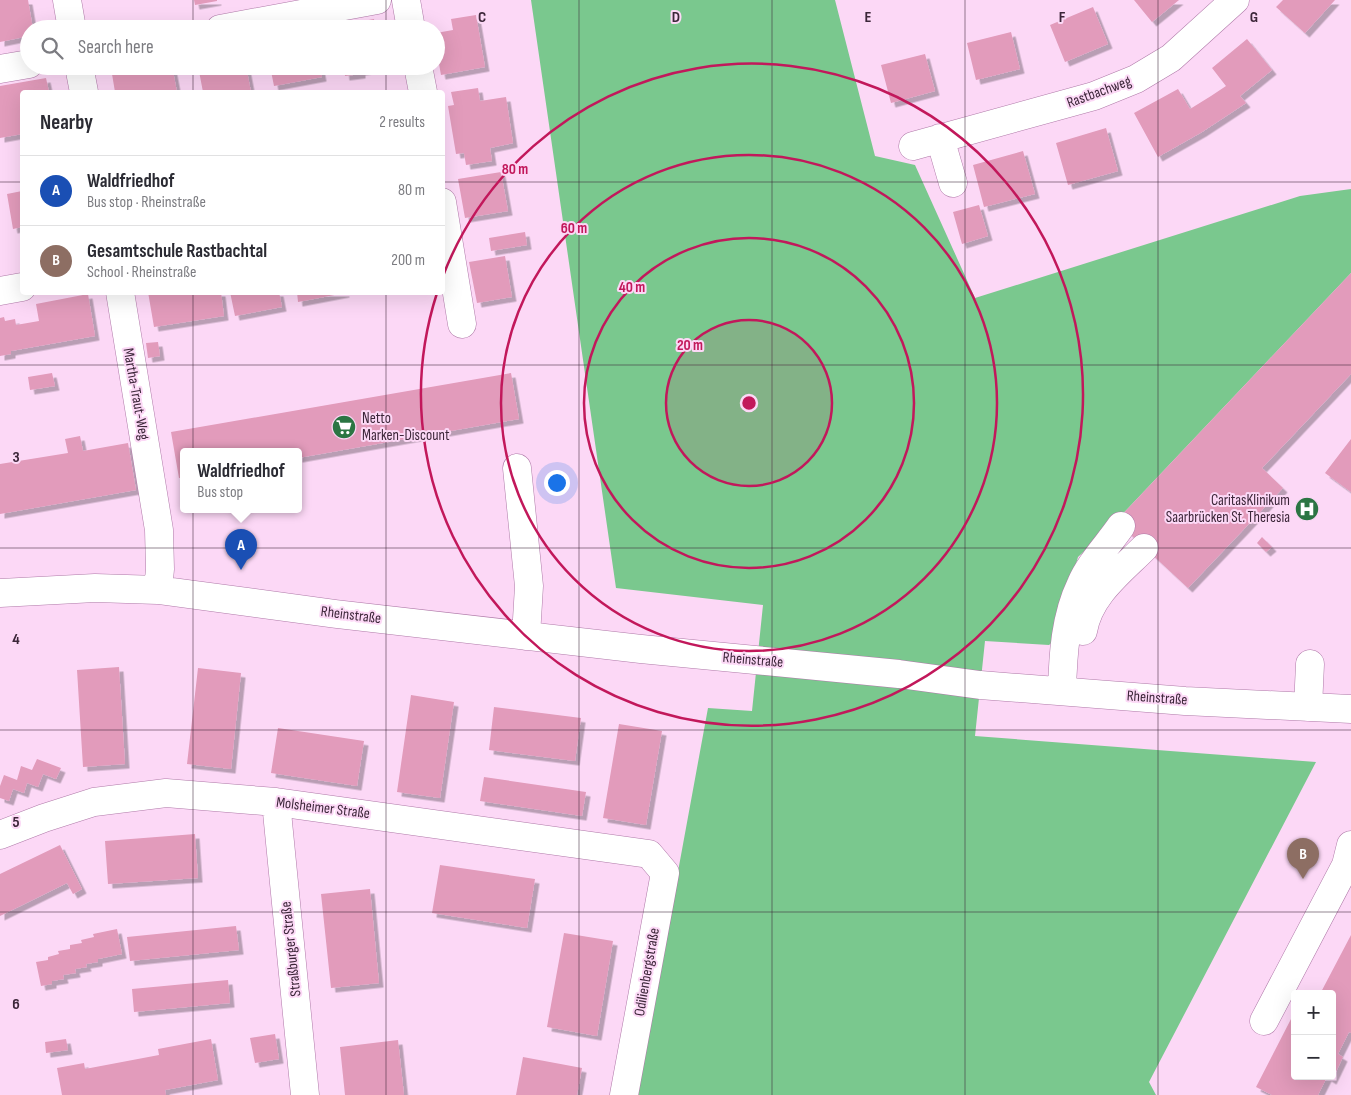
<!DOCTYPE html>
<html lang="en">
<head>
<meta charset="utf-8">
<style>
  :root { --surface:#fff; --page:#f7f7f7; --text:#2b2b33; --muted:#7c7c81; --line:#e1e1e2; --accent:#2b7543 }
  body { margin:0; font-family:"Sofia Sans Condensed",sans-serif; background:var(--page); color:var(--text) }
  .controls { position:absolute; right:15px; bottom:15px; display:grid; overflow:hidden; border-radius:5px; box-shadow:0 5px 20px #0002 }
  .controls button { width:45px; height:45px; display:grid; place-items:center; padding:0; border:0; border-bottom:1px solid var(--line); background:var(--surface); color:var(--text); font:25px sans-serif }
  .you { position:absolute; left:556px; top:482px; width:18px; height:18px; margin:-12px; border:4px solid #fff; border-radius:50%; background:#1a73e8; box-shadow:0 0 0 8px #1a73e833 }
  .badge { display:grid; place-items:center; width:32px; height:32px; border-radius:50%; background:var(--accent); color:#fff; font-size:16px; font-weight:700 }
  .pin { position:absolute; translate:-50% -41px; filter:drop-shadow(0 1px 2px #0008) }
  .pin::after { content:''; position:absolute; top:26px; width:18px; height:15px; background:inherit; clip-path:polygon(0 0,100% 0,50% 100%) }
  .popup { position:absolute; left:180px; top:448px; width:122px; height:65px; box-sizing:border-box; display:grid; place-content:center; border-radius:5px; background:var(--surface); filter:drop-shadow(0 1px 4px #0005); font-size:16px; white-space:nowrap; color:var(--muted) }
  .popup b { font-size:19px; color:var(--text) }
  .popup::after { content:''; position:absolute; left:50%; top:100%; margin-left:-10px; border:10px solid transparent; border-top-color:var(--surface) }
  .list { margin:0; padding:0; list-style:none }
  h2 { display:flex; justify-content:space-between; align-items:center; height:65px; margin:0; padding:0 20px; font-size:21px }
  h2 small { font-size:16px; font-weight:400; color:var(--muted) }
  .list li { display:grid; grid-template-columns:32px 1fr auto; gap:15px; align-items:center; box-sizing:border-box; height:70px; padding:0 20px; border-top:1px solid var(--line) }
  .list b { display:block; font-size:19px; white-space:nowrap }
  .list p { margin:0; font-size:16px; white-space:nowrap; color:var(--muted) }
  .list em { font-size:16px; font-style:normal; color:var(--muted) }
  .icon { flex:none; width:28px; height:28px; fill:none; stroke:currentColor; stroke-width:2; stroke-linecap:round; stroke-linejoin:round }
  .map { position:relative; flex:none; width:1351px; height:1095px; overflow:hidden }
  .search { position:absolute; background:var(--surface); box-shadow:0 5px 20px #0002; left:20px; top:20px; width:425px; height:55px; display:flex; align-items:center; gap:12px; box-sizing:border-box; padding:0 18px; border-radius:28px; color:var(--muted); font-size:19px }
  .panel { position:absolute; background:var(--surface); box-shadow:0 5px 20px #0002; left:20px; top:90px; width:425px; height:205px; border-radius:5px }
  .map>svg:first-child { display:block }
  .green { fill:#7ac88e }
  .building { fill:#e29bbb; filter:url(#shadow) }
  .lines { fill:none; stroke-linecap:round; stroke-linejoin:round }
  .minor-casing { stroke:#af79a8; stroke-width:29 }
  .minor { stroke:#fff; stroke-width:28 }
  .grid { fill:none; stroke:#3c2639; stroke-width:1; stroke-opacity:0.55 }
  .ring { fill:none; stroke:#c2185b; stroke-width:2.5 }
  .labels { text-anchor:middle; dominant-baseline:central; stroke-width:4; stroke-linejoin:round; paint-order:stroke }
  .street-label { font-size:15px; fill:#3c2639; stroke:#fcd8f6 }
  .poi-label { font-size:15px; fill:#3c2639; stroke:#fcd8f6; text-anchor:start }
  .grid-label { font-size:16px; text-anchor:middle; font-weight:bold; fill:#3c2639; stroke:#fcd8f6; stroke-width:4; stroke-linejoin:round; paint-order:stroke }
  .centre { fill:#c2185b; stroke:#fcd8f6; stroke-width:2.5 }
  .ring-label { font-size:15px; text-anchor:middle; font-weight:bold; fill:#c2185b; stroke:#fcd8f6; stroke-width:4; stroke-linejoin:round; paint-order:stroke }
</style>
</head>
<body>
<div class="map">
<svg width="1351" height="1095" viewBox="0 0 1351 1095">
  <defs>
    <filter id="shadow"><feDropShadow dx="4.5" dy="4.5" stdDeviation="0" flood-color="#0004"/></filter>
  </defs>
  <rect width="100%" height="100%" fill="#fcd8f6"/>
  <path class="green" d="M531 0H835L875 156 915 165 975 298 1300 196 1351 189V273L1116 521 1078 557 1054 641 1049 645 985 641 975 736 1316 762 1149 1082 1156 1095H637L708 708 752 711 763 605 616 588Z"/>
  <path class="building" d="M0 0H28L33 29H29V36L0 42Z
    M194 0H217V1L195 5Z
    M1134 0H1179L1152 22Z
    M1283 0H1335L1305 33 1276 7Z
    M1093 7 1108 44 1065 62 1050 25Z
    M476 15 485 67 441 75 436 47V33L453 30 451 19Z
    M374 19 375 26 386 24 387 29H347V24Z
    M1011 32 1020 69 976 80 967 43Z
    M1247 39 1272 70 1240 96 1246 103 1202 132 1158 157 1134 113 1178 89 1190 109 1211 96 1226 86 1212 68Z
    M925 54 935 91 891 103 881 65Z
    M121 66H172L177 92H115L111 68Z
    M198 66H246L251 92H203Z
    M270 66H320L322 77 274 86Z
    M344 66H378L379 68 361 71V74L345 76Z
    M46 78 49 92H22V134L0 138V86Z
    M478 88 480 101 506 97 513 143 490 148 492 161 466 165 464 153 456 154 448 106 454 105 451 92Z
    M1106 128 1118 171 1068 185 1056 143Z
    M1023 151 1035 194 984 207 973 165Z
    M501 172 508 211 465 218 458 179Z
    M22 191V227L13 229 7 194Z
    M979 205 988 236 962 244 953 212Z
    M525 232 527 245 491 251 489 238Z
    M505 256 512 297 477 303 469 262Z
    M1351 273V374L1262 468 1283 488 1188 588 1116 521Z
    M148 292H221L224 316 154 327Z
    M230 292H279L282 307 235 316Z
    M297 292H345V293L298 302Z
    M88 294 95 336 11 351V354L0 356V318L4 317 5 321 15 319 16 325 39 321 36 304Z
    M158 342 160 356 148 358 146 343Z
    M52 373 55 386 30 390 28 377Z
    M511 373 519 419 298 458V451H184V478H179L171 432Z
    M80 436 83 451 128 443 136 490 0 514V464L68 453 65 439Z
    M1351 439V492L1325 473Z
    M1262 537 1272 547 1266 552 1257 543Z
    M119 667 125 764 83 767 77 670Z
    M198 668 241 673 231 769 187 764Z
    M411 695 454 702 440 798 397 792Z
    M494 707 581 718 575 761 489 750Z
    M619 724 662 731 646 825 603 818Z
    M278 728 364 741 357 786 271 773Z
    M37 759 61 768 56 779 43 774 38 787 27 783 24 793 13 789 9 801 0 798V786L4 775 17 780 21 766 32 770Z
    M484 777 586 792 582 816 480 801Z
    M195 834 198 878 108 884 105 841Z
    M60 845 82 889 73 894 67 883 0 916V874Z
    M440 865 535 879 527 928 432 913Z
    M370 889 379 983 331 988 321 894Z
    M236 926 239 950 130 961 127 937Z
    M117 929 122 954 98 959V962L86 964 87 967 75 969 76 973 63 975 64 979 52 981V984L41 986 36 962 48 960V957L59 954 58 951 70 949V945L82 943 81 940 94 937 93 934Z
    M564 933 613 941 597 1036 547 1027Z
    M1351 935V1033L1349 1032 1338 1054 1343 1057 1332 1080 1327 1077 1318 1095H1272L1256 1087 1291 1019 1295 1021V1076H1332V994H1320Z
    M228 980 230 1003 134 1012 132 989Z
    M275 1034 279 1059 255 1063 250 1038Z
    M66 1039 68 1050 46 1053 45 1042Z
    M211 1039 218 1080 165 1090 166 1095H62L57 1068 84 1063 85 1069 159 1055 158 1049Z
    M398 1040 404 1095H345L340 1047Z
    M523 1057 582 1068 577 1095H516Z"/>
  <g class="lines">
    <g class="minor-casing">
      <path id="minor" d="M67 0 72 29
        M406 0 411 29
        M220 29 377 0
        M79 66 84 92
        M418 66 423 92
        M0 69 29 64
        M940 138 953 183
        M913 146 1094 96 1136 79 1171 58 1235 0
        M442 202 462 324
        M0 291 22 287
        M120 292 159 530 160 569 158 590
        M517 468 529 586 526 636
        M0 593 95 588 158 590 336 614 641 649 899 674 980 685 1185 701 1351 709
        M1083 631C1089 595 1120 572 1144 548
        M1062 691C1063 655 1065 617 1081 584 1090 563 1108 545 1121 526
        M1308 707 1310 664
        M276 802 305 1095
        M0 835 44 818 94 802 166 793 276 802 649 854 665 873 624 1095
        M1264 1021 1346 865 1351 845"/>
    </g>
    <use href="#minor" class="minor"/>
  </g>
  <path class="grid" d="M193 0V29M386 0V29M579 0V1095M772 0V1095M965 0V1095M1158 0V1095M193 66V92M386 66V92M0 182H22M442 182H1351M193 292V1095M386 292V1095M0 365H1351M0 548H1351M0 730H1351M0 912H1351"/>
  <circle cx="749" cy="403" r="83" fill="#c2185b" fill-opacity=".12"/>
  <g class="ring">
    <circle cx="749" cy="403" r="83"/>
    <circle cx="749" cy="403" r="165"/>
    <circle cx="749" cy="403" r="248"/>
    <path d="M443 276A331 331 0 1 1 437 293"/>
  </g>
  <defs>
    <g id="supermarket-disc" transform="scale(1.25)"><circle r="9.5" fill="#2b7543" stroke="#fcd8f6"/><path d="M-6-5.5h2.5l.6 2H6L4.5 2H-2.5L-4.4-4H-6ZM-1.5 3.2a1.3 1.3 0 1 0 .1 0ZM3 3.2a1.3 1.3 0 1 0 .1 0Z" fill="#fff"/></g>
    <g id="hospital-disc" transform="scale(1.25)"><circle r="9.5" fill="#2b7543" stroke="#fcd8f6"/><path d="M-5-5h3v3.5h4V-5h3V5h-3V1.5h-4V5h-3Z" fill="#fff"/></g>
  </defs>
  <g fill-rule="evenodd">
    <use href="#supermarket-disc" x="344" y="427"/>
    <use href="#hospital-disc" x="1307" y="509"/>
  </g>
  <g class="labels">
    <g class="street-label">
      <text transform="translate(1099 92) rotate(-20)">Rastbachweg</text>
      <text transform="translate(136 394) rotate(80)">Martha-Traut-Weg</text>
      <text transform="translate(351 615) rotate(7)">Rheinstraße</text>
      <text transform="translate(753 660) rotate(5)">Rheinstraße</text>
      <text transform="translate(1157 698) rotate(4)">Rheinstraße</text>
      <text transform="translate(323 808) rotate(7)">Molsheimer Straße</text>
      <text transform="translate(291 949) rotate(-96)">Straßburger Straße</text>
      <text transform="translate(647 972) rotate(-80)">Odilienbergstraße</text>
    </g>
    <g class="poi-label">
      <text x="362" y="418">Netto<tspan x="362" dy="17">Marken-Discount</tspan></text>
      <text x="1290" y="500" text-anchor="end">CaritasKlinikum<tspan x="1290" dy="17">Saarbrücken St. Theresia</tspan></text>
    </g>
  </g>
  <g class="grid-label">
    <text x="482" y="22">C</text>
    <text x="676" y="22">D</text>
    <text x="868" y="22">E</text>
    <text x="1062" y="22">F</text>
    <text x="1254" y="22">G</text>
    <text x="16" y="462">3</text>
    <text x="16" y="644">4</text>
    <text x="16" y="827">5</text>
    <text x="16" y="1009">6</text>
  </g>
  <circle cx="749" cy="403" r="8" class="centre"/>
  <g class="ring-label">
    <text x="515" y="174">80 m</text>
    <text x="574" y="233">60 m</text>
    <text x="632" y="292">40 m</text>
    <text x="690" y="350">20 m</text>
  </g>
</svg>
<div class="controls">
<button>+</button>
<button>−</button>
</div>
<div class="you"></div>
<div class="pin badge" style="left:241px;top:570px;background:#1a4fb4">A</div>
<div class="popup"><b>Waldfriedhof</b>Bus stop</div>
<div class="pin badge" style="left:1303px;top:879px;background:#8d6e63">B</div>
<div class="search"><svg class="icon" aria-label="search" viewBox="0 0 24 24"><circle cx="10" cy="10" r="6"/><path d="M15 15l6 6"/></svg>Search here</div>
<section class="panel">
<h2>Nearby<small>2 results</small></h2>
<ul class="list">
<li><span class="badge" style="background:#1a4fb4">A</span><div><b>Waldfriedhof</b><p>Bus stop · Rheinstraße</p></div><em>80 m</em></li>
<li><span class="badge" style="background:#8d6e63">B</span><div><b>Gesamtschule Rastbachtal</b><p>School · Rheinstraße</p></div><em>200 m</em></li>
</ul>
</section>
</div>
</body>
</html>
